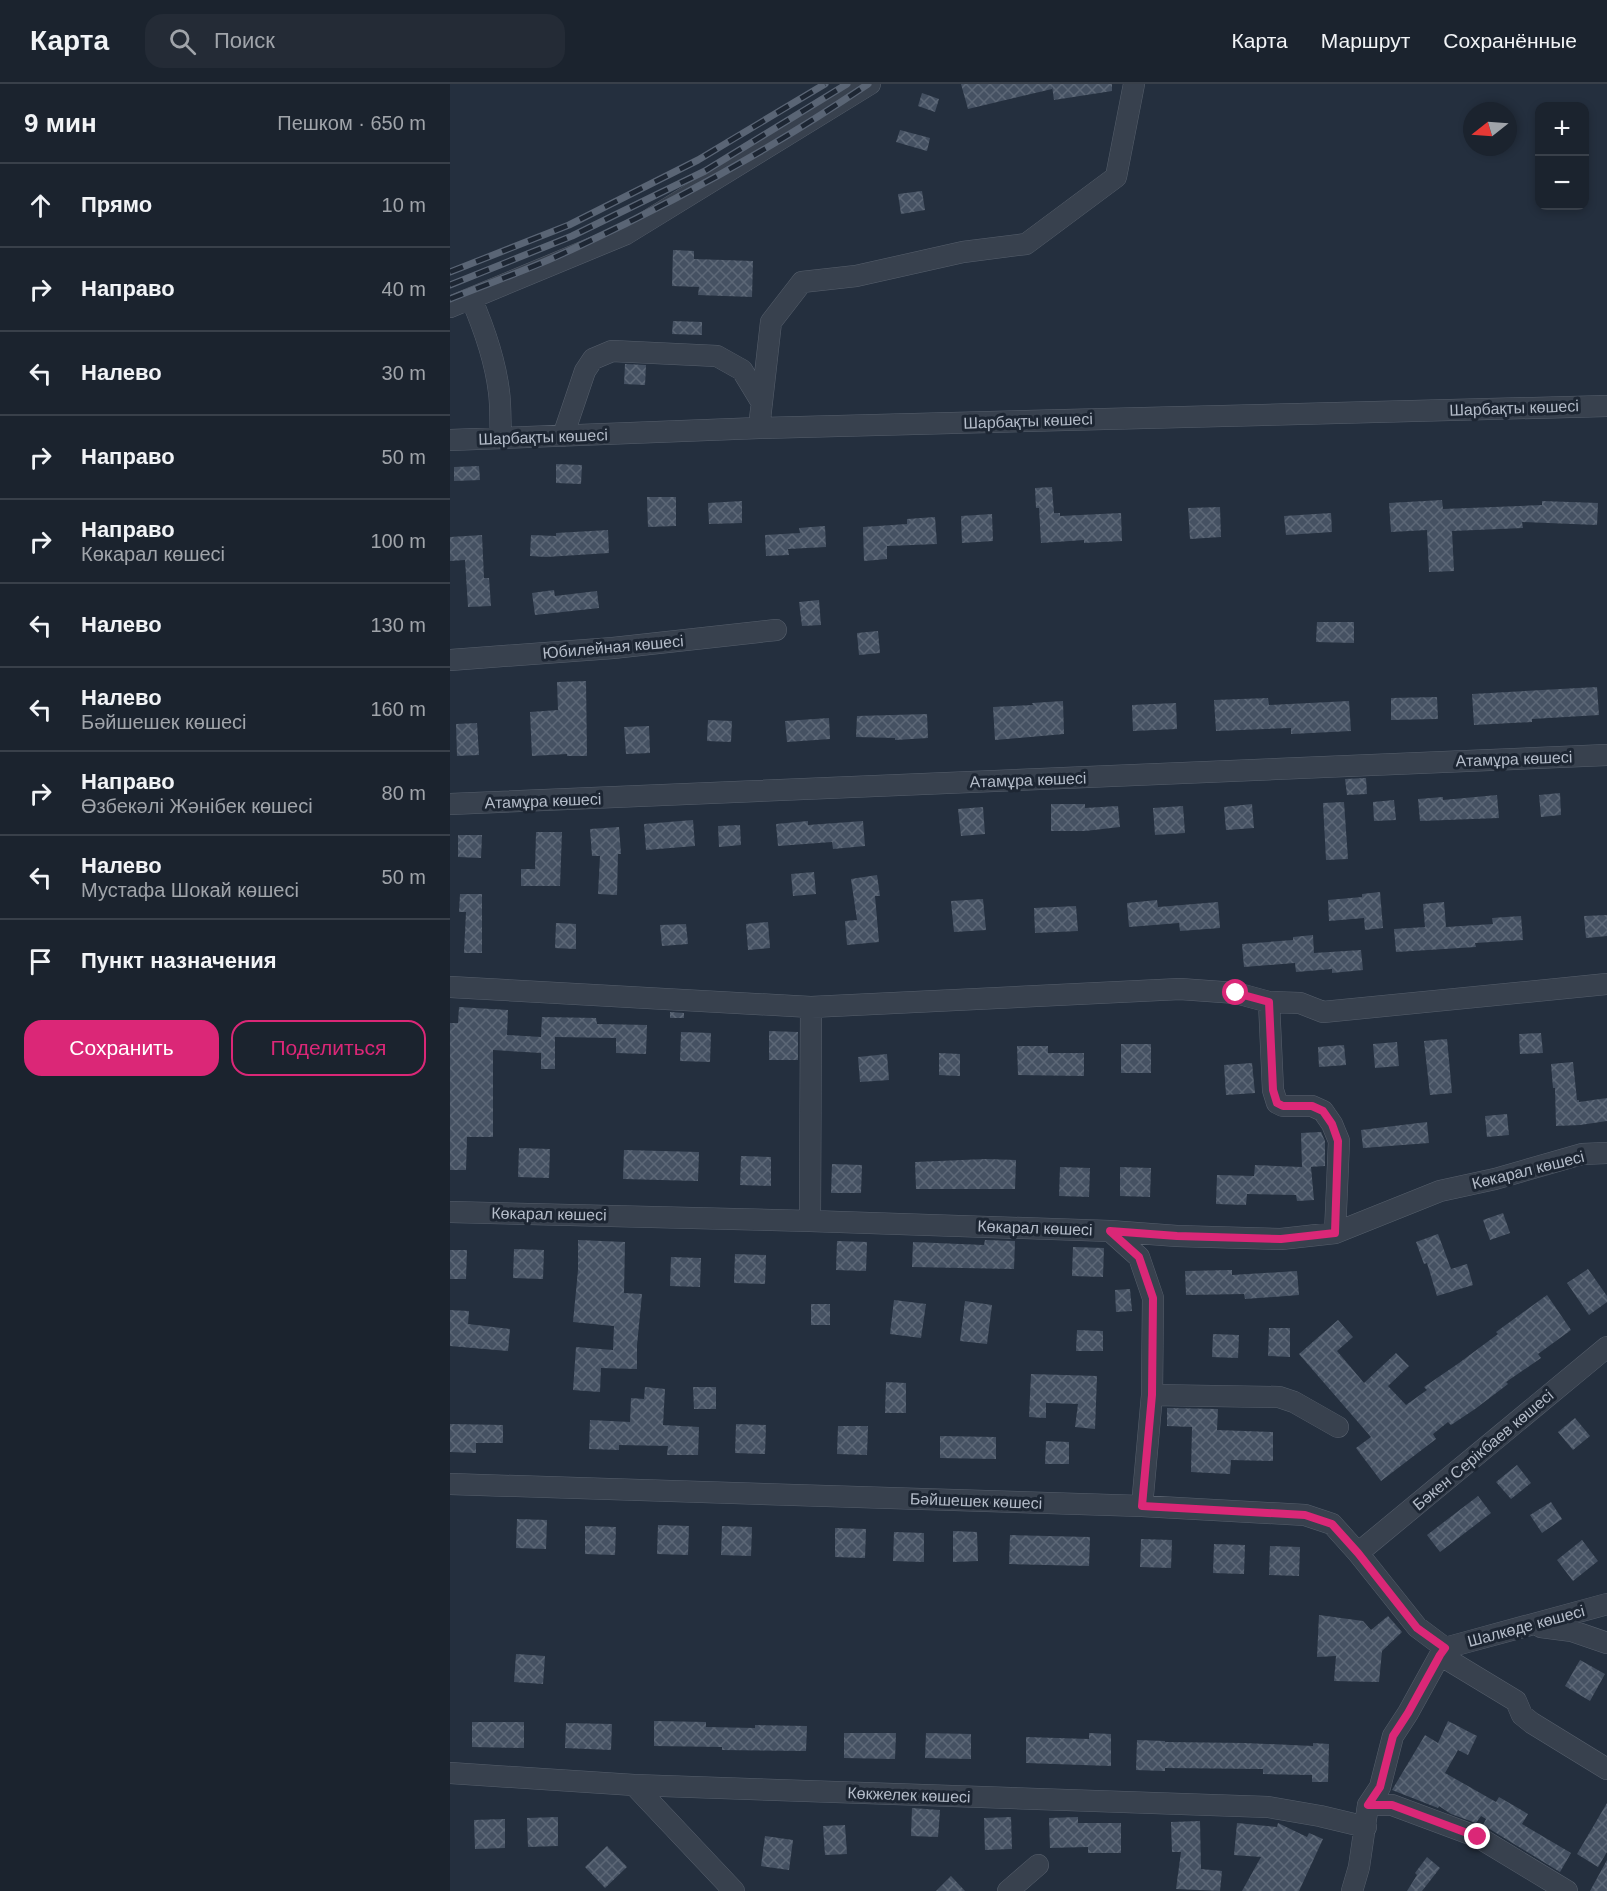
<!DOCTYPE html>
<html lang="ru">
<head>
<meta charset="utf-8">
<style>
  :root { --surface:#1b232e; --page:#242b36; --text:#f1f3f6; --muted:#a0a4aa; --line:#39404a; --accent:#db2777 }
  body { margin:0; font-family:Helvetica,sans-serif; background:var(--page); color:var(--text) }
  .controls { position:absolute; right:18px; top:18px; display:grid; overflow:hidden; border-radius:12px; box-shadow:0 3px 9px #0003 }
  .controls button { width:54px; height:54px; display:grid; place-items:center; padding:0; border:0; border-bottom:2px solid var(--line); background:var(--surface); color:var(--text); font:30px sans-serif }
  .compass { position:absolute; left:1013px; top:18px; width:54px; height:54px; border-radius:50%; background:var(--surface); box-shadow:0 3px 9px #0003; rotate:253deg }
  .stop { position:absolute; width:18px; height:18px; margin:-14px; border:4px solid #db2777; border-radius:50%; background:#fff }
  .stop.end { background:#db2777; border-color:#fff; box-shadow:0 2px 6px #0008 }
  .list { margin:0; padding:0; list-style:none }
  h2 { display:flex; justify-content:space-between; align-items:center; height:78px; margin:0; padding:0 24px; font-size:26px }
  h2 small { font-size:20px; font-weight:400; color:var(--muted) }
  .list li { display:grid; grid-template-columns:39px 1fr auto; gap:18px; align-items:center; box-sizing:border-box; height:84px; padding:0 24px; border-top:2px solid var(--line) }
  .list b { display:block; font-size:22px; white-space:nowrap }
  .list p { margin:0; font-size:20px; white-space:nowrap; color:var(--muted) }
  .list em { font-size:20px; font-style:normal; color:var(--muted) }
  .actions { display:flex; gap:12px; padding:18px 24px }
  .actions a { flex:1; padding:14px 0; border:2px solid var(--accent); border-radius:18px; text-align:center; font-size:21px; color:var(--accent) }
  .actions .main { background:var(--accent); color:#fff }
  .icon { flex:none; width:33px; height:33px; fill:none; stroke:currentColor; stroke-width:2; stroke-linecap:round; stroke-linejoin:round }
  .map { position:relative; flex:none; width:1157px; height:1807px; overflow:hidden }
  header { display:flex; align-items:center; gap:36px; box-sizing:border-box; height:84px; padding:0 30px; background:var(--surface); border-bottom:2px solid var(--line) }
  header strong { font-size:28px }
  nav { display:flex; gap:33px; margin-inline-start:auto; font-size:21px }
  .search { width:420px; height:54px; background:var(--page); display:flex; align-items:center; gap:15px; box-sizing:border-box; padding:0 21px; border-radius:18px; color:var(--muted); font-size:22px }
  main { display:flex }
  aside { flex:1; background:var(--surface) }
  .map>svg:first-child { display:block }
  .building { fill:url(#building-cross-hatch) }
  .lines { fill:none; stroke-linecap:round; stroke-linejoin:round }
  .minor-casing { stroke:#565f6c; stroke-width:22 }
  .minor { stroke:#38414e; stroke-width:21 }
  .rail-casing { stroke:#5a6575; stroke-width:7 }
  .rail { stroke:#1d2633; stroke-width:4.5; stroke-dasharray:14; stroke-linecap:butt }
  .route { stroke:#db2777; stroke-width:8 }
  .labels { text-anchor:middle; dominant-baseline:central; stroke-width:6; stroke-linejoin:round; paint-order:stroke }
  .street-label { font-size:16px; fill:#b4bcc9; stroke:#1d2633 }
</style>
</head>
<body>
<header>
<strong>Карта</strong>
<div class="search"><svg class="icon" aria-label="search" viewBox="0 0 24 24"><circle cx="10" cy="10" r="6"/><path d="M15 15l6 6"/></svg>Поиск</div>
<nav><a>Карта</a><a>Маршрут</a><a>Сохранённые</a></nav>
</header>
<main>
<aside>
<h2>9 мин<small>Пешком · 650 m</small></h2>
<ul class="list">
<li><svg class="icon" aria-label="ahead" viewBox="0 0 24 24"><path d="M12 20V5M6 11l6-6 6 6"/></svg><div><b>Прямо</b></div><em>10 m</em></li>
<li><svg class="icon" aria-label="right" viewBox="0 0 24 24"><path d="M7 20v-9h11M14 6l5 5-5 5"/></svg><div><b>Направо</b></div><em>40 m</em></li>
<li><svg class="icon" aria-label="left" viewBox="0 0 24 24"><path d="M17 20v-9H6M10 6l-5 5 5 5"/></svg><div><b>Налево</b></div><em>30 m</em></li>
<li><svg class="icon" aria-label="right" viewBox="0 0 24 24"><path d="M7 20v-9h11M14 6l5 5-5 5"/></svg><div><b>Направо</b></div><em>50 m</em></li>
<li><svg class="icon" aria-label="right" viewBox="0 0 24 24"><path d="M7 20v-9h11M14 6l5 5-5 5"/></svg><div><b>Направо</b><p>Көкарал көшесі</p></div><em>100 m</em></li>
<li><svg class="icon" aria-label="left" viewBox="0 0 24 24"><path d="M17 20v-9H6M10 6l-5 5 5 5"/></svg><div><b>Налево</b></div><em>130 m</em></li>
<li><svg class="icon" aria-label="left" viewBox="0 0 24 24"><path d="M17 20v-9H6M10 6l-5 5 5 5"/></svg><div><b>Налево</b><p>Бәйшешек көшесі</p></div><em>160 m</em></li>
<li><svg class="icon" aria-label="right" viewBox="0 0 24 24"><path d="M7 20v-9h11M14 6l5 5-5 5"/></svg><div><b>Направо</b><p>Өзбекәлі Жәнібек көшесі</p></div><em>80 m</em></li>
<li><svg class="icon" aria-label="left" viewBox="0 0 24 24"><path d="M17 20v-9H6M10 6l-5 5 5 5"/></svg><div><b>Налево</b><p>Мустафа Шокай көшесі</p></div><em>50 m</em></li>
<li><svg class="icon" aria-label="arrive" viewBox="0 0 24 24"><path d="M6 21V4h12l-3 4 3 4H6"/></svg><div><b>Пункт назначения</b></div></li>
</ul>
<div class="actions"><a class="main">Сохранить</a><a>Поделиться</a></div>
</aside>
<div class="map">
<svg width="1157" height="1807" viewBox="0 0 1157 1807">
  <defs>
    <pattern id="building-cross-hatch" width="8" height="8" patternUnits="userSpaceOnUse" patternTransform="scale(1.5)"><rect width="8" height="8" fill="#455162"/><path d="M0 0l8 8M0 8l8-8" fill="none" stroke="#5d6877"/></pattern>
  </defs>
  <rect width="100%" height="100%" fill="#242f3e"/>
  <path class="building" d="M511 0H662V7L604 16 602 2V5L518 25Z
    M472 9 489 15 485 28 468 22Z
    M450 46 480 54 477 67 446 58Z
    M472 107 475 126 451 130 448 110Z
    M223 166 244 167V175L303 177 302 213 248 211 249 203 222 202Z
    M223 237 252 238V251L222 250Z
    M175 280 196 281 195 301 174 300Z
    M106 380 132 381 131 400 106 399Z
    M29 382 30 396 4 397V383Z
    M602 403 604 429H610V432L671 429 672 457 634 459V456L591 459 589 424H586L585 404Z
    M197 413H226V442L198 443Z
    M992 416 993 425 1092 421V417L1148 419 1147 441 1072 438 1073 444 1002 447 1004 487 979 488 977 446 941 448 939 419Z
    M292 417V439L259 440 258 419Z
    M770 423 771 453 740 455 738 424Z
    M881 429 882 448 836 451 834 432Z
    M542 430 543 457 512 459 511 432Z
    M485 433 487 460 437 462V475L414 477 413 443 457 440V435Z
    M375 442 376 463 338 465 339 471 316 472 315 451 350 449 349 444Z
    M158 446 159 469 96 473 80 472 81 451 106 452V449Z
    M32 451 34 494H39L41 522 18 523 15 476 0 477V453Z
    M104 506 105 512 147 507 149 524 85 531 82 509Z
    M369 516 371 541 352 542 349 518Z
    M867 538H904V559L866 558Z
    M428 547 430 569 409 571 407 549Z
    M136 597 137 672H117V670L82 672 80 628 108 626 107 598Z
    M1147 603 1149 631 1082 635V638L1024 641 1022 610Z
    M987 613 988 635 941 636V614Z
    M818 614 819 621 899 617 901 647 841 650V644L766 647 764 616Z
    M613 617 614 650 545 656 543 623 583 621 582 619Z
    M726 619 727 645 683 647 682 621Z
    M477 630 478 654 445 656V654L406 653 407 632Z
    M379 634 380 655 337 658 335 637Z
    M258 636 282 637 281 658 257 657Z
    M27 639 29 671 7 672 6 640Z
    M199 642 200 669 176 670 174 643Z
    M916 694 917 710 897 711 895 695Z
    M1110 709 1111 731 1091 733 1089 711Z
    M1047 711 1049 734 970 737 968 715 993 713V716Z
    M944 716 946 736 924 737 923 718Z
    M894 718 898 775 876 776 873 719Z
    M601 720H635V724L668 722 670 743 635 747H601Z
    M802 720 804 744 776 746 774 723Z
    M733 722 735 749 705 751 703 724Z
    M533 723 535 750 511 752 508 725Z
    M243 736 245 762 196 766 194 740Z
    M358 737V741L413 737 415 762 383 765 382 758 328 762 326 740Z
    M290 741 291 761 269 763 268 742Z
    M169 743 171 770H168L167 811 148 810 150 772H142L140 745Z
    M86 748H112L110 802H71V785H85Z
    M8 751H32L31 774 8 773Z
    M364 788 366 810 343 812 341 790Z
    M427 791 430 812H425L429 858 397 861 395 837 407 836 401 795Z
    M930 808 933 844 915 846 914 834 879 837 878 816 912 813V810Z
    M10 810H32V869H14L16 828H9Z
    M533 815 536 846 504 848 501 817Z
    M707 816 708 823 768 818 770 844 730 847 729 839 679 843 677 819Z
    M994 818 996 843 1043 840 1042 834 1071 832 1073 856 1025 859 1026 863 946 868 944 845 975 843 973 820Z
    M626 822 628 847 585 849 584 824Z
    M1157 831V852L1136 854 1134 832Z
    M318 838 320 864 298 866 296 840Z
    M106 839 126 840V865L105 864Z
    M236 840 238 860 212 862 210 841Z
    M863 851 864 869 911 866 913 886 882 889V885L846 888 845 879 794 883 792 860 843 856V853Z
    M9 923 58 926 57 951 91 953 92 933 146 934 147 940 197 941 196 970 166 969V954L105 953V985H91V969L43 966V1053H17L16 1086H0V939H8Z
    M220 928 234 929V934H220Z
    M319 947 348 948V976H319Z
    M231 948 261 949 260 978 230 977Z
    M1091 949 1093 969 1070 970 1069 950Z
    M997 955 1002 1009 980 1011 974 957Z
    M947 958 949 982 925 984 923 960Z
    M671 960H701V989H671Z
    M894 961 896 981 869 983 868 963Z
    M567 962H598V969H634V992L568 991Z
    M489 969 510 970V992L489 991Z
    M437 970 439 996 410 998 408 973Z
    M1123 978 1127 1016H1129V1018L1157 1014V1037L1130 1041 1106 1042 1105 1004H1103L1101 980Z
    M802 979 805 1009 776 1011 774 981Z
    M1057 1030 1059 1051 1037 1053 1035 1032Z
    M977 1038 979 1059 913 1064 911 1046Z
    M871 1048 875 1057V1082L859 1083H861L864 1116 847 1117 846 1111 797 1110 796 1121 766 1120 767 1091 804 1092 805 1081 852 1083 851 1049Z
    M69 1064 100 1065 99 1094 68 1093Z
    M174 1066 249 1068 248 1097 173 1095Z
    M291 1072 321 1073V1102L290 1101Z
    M536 1075 566 1076 565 1105H466L465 1078Z
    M382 1080 412 1081 411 1109H381Z
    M610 1083 640 1084 639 1113 609 1112Z
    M670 1083 701 1084 700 1113 670 1112Z
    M1053 1129 1060 1149 1040 1156 1033 1136Z
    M988 1150 1001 1185 1017 1180 1023 1201 987 1212 977 1179 974 1180 966 1158Z
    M128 1156 175 1158 174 1209 192 1210 187 1261V1285L151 1284 150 1308 123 1306 126 1263 163 1266 164 1242 123 1238 128 1186Z
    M535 1156 565 1157 564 1185 462 1183 463 1158 534 1161Z
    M387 1157 417 1158 416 1187 386 1186Z
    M623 1163 654 1164 653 1193 622 1192Z
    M64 1165 94 1166 93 1195 63 1194Z
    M0 1166H17L16 1195H0Z
    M285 1170 316 1171 315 1200 284 1199Z
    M221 1173 251 1174 250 1203 220 1202Z
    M1138 1185 1157 1212V1218L1139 1231 1117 1199Z
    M782 1186V1191L847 1187 849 1211 795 1215 794 1210 736 1211 735 1187Z
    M680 1205 682 1227 666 1228 665 1206Z
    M1097 1211 1121 1246 1088 1270 1091 1274 1056 1298 1058 1300 1025 1325 1001 1341 998 1338 983 1350 986 1355 931 1397 906 1364 921 1353 849 1270 888 1236 903 1253 887 1267 914 1299 946 1269 959 1282 938 1302 956 1321 977 1306 974 1303 1009 1279 1048 1250 1046 1248Z
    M444 1216 476 1220 471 1254 440 1250Z
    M515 1217 542 1221 537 1260 510 1257Z
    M361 1220H380V1241H361Z
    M0 1226 19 1227 18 1240 60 1245 58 1267 0 1262Z
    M819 1244H840V1273L818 1272Z
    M627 1246 653 1247V1267H626Z
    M763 1250 789 1251 788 1274 762 1273Z
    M581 1290 647 1292 645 1345 625 1343 628 1320 596 1319V1334L579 1333Z
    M436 1298 456 1299V1329H435Z
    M195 1303 215 1305 213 1341 249 1343 248 1371H217L218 1362 169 1361V1366L139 1365 140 1336 180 1338 181 1314 194 1315Z
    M243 1303H266V1325H244Z
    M717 1324 768 1325 767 1346 823 1348V1377L781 1376 780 1390 741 1388 742 1343 717 1342Z
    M1125 1334 1140 1352 1123 1366 1108 1348Z
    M0 1340 53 1341V1359H26V1369L0 1368Z
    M286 1340 316 1341 315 1370 285 1369Z
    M388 1342H418L417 1371 387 1370Z
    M490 1352 546 1353V1375L490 1374Z
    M596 1357 619 1358V1380H595Z
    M1067 1381 1081 1399 1061 1415 1046 1398Z
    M1028 1412 1041 1429 990 1468 977 1451Z
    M1101 1418 1112 1435 1092 1449 1080 1431Z
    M67 1435 97 1436 96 1465 66 1464Z
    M208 1441 239 1442 238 1471 207 1470Z
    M135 1442 166 1443 165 1471 135 1470Z
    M272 1442 302 1443 301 1472 271 1471Z
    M385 1444 416 1445 415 1474 385 1473Z
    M503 1447 527 1448 528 1477 503 1478Z
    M444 1448 474 1449V1478L443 1477Z
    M560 1451 640 1453 639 1482 559 1480Z
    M691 1455 722 1456 721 1484 690 1483Z
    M1132 1456 1148 1477 1123 1497 1107 1476Z
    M764 1460 795 1461 794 1490 763 1489Z
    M820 1462 850 1463 849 1492 819 1491Z
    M869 1531 913 1537 921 1546 938 1532 952 1548 932 1567 929 1598 884 1597 886 1572 867 1573Z
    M66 1570 95 1572 93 1600 64 1598Z
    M1130 1576 1155 1590 1140 1617 1115 1602Z
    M204 1637 256 1638V1643L305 1644V1641L357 1642 356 1667 272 1666V1663L204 1662Z
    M998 1637 1027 1652 1018 1671 1008 1666 995 1689 1046 1718 1049 1713 1078 1730 1072 1740 1121 1769 1110 1788 1033 1741 1036 1735 1031 1732 1026 1739 1001 1730 989 1722 988 1724 942 1706 975 1651 988 1659Z
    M22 1638H74V1664L22 1663Z
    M116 1639 162 1640 161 1666 115 1664Z
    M394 1649H446L445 1675 394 1674Z
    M476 1649 521 1650V1675L475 1674Z
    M639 1649 661 1650V1682L576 1679V1653L639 1655Z
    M687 1656 715 1657V1658L795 1659 863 1662V1659L879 1660 878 1698H862V1691L813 1690V1685L715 1684V1687L686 1686Z
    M1157 1719V1768L1148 1783 1127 1770Z
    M462 1724 490 1726 488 1753 461 1752Z
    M108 1733V1762L78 1763 77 1734Z
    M561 1733 562 1765 535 1766 534 1734Z
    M628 1733V1739H671V1769H638V1763L600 1764 599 1734Z
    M55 1735V1764L25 1765 24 1736Z
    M750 1737 751 1785 772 1787 770 1807 726 1805 731 1768H722L721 1738Z
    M787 1739 827 1743 828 1739 857 1753 859 1749 873 1755 849 1807H792L811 1773 784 1771Z
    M395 1741 397 1770 375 1771 373 1742Z
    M315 1752 343 1756 339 1786 311 1782Z
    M157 1762 177 1783 155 1804 135 1783Z
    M977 1773 990 1784 972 1807H957L967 1791 965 1789Z
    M1157 1776V1807H1140Z
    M501 1792 515 1807H486Z"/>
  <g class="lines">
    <g class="minor-casing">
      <path id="minor" d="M21 214C34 244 45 275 49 308 51 323 50 339 51 354
        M0 223 176 150 420 0
        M309 344 321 238 352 198 406 192 513 168 576 160 666 93 684 0
        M113 352 135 287 143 275 162 267 267 272 292 286 312 319
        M0 356 309 344 1157 322
        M0 576 163 564 326 546
        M0 720 1157 671
        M0 903 361 923 730 905 786 909 819 918 850 919 873 928 1157 900
        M819 918 823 1006 827 1019 833 1022H862L873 1027 882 1040 889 1057 885 1149
        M0 1128 360 1137 660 1147 727 1152 831 1155 885 1149 990 1107 1045 1095 1132 1070 1157 1069
        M360 1137 361 923
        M660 1147 689 1173 703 1214 702 1311 692 1422
        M702 1311 829 1313 844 1318 888 1343
        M0 1400 692 1422 855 1431 882 1440 908 1469 967 1543 995 1564
        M908 1469 1157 1263
        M1091 1543 1122 1547 1157 1559
        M995 1564 1157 1520
        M990 1571 1066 1617 1072 1631 1082 1639 1157 1685
        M0 1689 184 1701 818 1723 870 1732 916 1743
        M184 1701 284 1807
        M918 1721H942L1028 1753 1117 1807
        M558 1807 588 1781
        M902 1807 909 1783 918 1721 930 1703 943 1652 958 1629 990 1571 995 1564"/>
    </g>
    <use href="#minor" class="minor"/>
    <g class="rail-casing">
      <path id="rail" d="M0 188 119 141 248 76 375 0
        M0 201 122 152 255 87 397 0
        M0 215C42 198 86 183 127 163 228 116 326 62 418 0"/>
    </g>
    <use href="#rail" class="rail"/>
  </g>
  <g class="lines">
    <path class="route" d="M786 909 819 918 823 1006 827 1019 833 1022H862L873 1027 882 1040 888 1057 885 1149 831 1155 727 1152 660 1147 689 1173 703 1214 702 1311 692 1422 855 1431 882 1440 908 1469 967 1544 995 1564 990 1571 958 1629 943 1652 930 1703 918 1721H942L1028 1753"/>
  </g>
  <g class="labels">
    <g class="street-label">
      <text transform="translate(1064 324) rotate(-2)">Шарбақты көшесі</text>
      <text transform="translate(578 337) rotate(-2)">Шарбақты көшесі</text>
      <text transform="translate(93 353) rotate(-2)">Шарбақты көшесі</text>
      <text transform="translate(163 563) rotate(-5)">Юбилейная көшесі</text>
      <text transform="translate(1064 675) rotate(-2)">Атамұра көшесі</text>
      <text transform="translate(578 696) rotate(-2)">Атамұра көшесі</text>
      <text transform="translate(93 717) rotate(-2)">Атамұра көшесі</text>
      <text transform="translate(1078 1086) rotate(-14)">Көкарал көшесі</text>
      <text transform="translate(99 1130) rotate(1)">Көкарал көшесі</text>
      <text transform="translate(585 1144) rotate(2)">Көкарал көшесі</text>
      <text transform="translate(1033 1366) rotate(-40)">Бәкен Серікбаев көшесі</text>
      <text transform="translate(526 1417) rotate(2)">Бәйшешек көшесі</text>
      <text transform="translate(1076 1542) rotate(-15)">Шалкөде көшесі</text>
      <text transform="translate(459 1711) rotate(2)">Көкжелек көшесі</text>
    </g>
  </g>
</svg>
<div class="controls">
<button>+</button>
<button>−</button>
</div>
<svg class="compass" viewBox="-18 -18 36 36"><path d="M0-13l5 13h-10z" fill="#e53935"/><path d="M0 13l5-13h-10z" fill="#a0a4aa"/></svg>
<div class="stop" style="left:786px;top:909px"></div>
<div class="stop end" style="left:1028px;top:1753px"></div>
</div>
</main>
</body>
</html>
